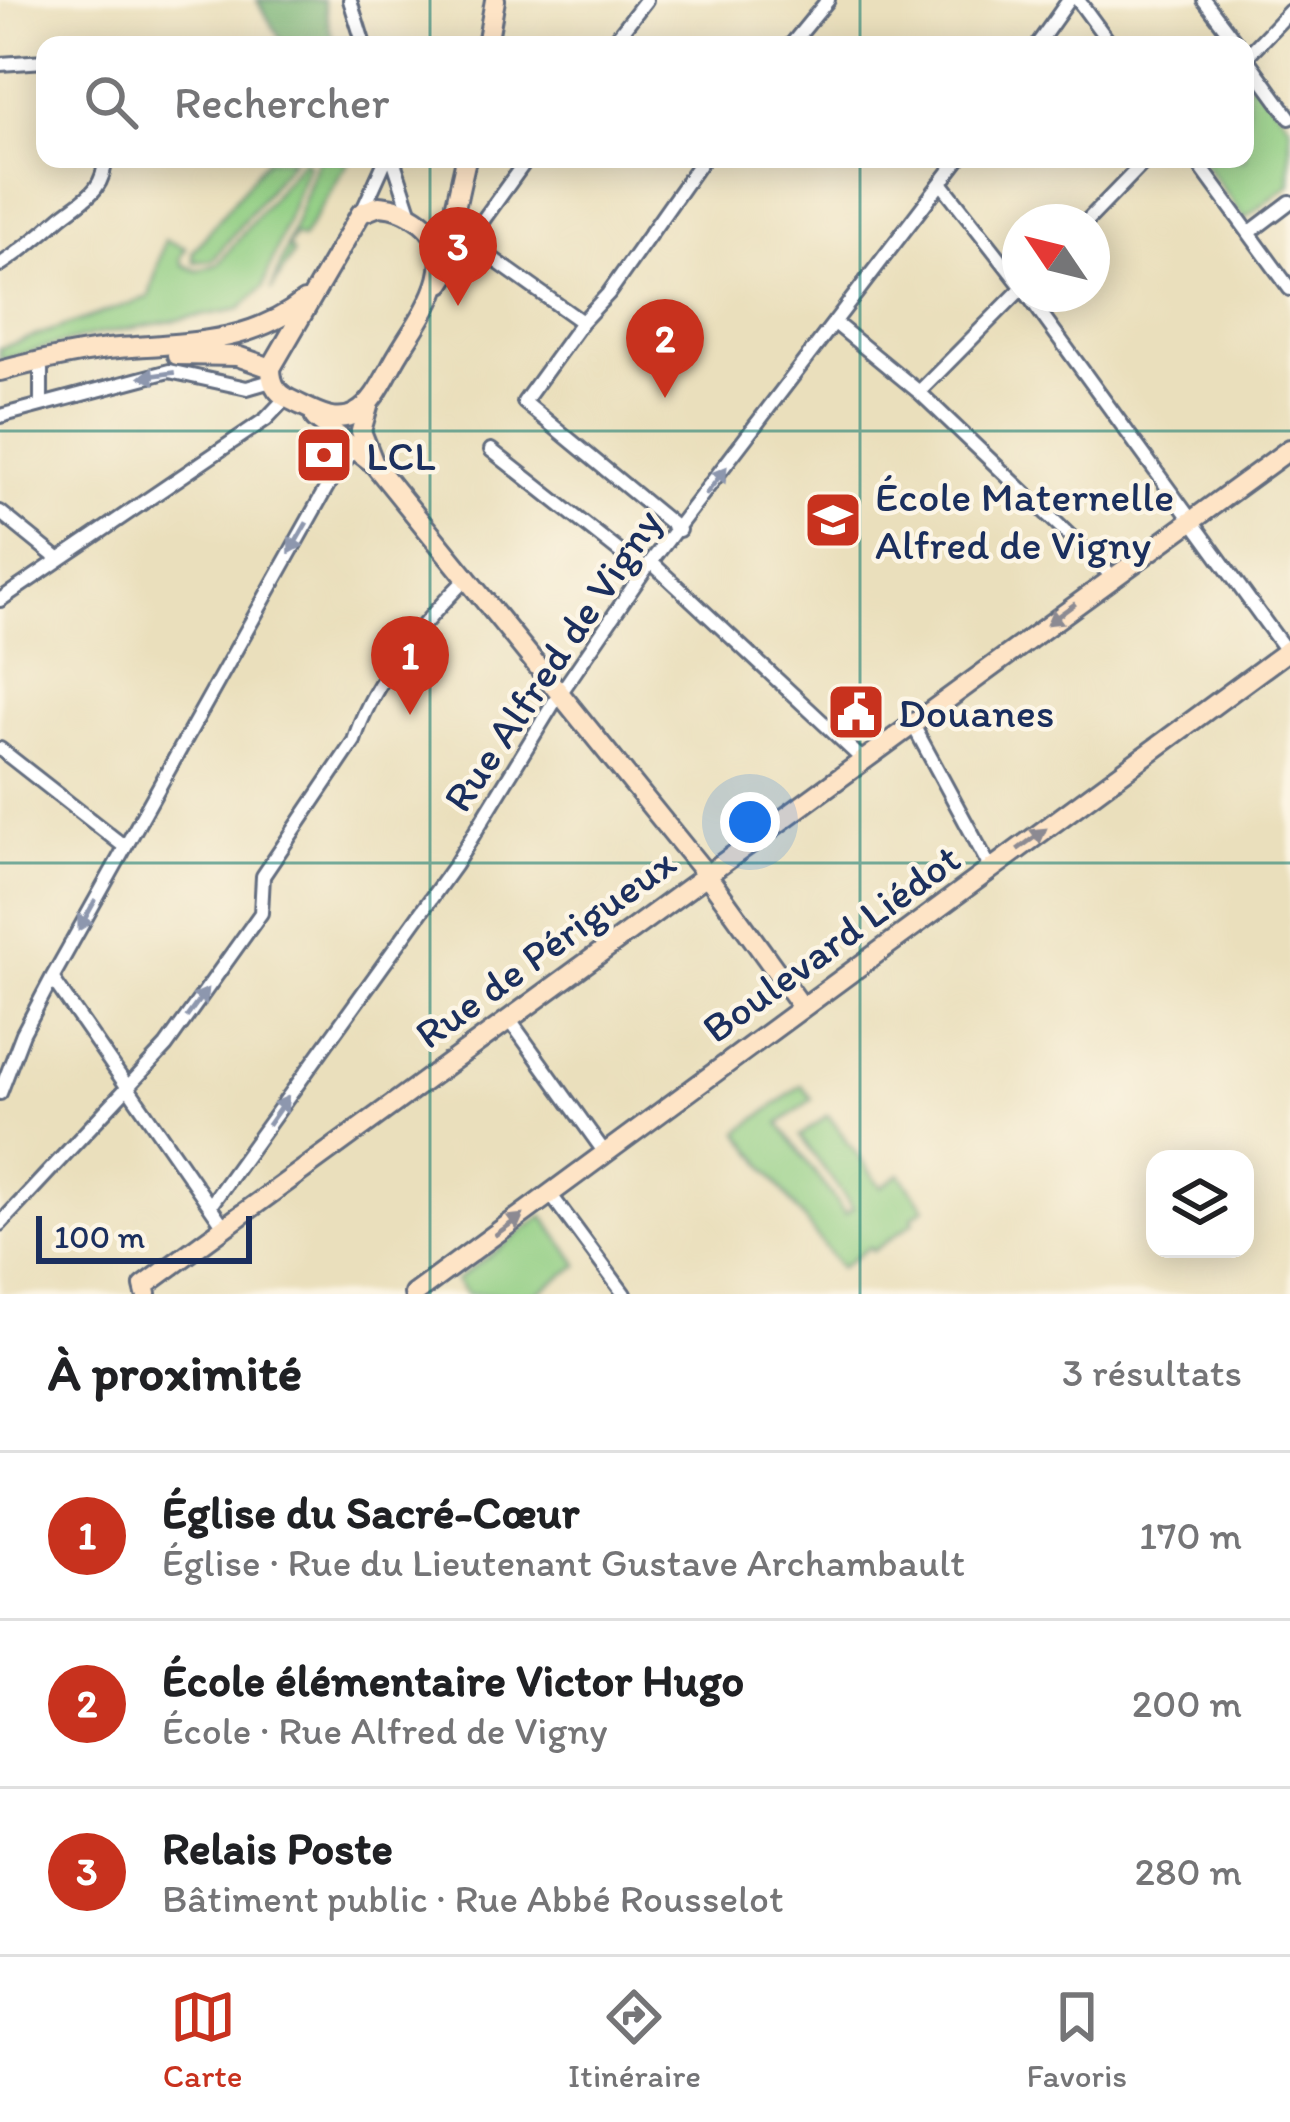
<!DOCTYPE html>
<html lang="fr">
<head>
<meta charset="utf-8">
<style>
  :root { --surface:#fff; --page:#f2f2f2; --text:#202124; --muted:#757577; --line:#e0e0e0; --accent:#c8321e }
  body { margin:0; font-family:Itim,sans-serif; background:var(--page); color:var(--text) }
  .controls { position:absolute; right:36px; bottom:36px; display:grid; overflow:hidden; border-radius:24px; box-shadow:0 6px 30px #0003 }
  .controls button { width:108px; height:108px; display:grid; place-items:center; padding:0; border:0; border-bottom:3px solid var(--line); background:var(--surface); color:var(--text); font:60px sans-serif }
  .compass { position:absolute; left:1002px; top:204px; width:108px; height:108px; border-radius:50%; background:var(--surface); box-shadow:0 6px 30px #0003; rotate:305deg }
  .scale { position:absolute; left:36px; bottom:30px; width:216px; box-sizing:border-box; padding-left:12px; border:6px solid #1b2f5e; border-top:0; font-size:33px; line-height:42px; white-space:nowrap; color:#1b2f5e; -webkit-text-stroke:9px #fcf5e5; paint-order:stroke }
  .you { position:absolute; left:750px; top:822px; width:42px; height:42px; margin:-30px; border:9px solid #fff; border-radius:50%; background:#1a73e8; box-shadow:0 0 0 18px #1a73e833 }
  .badge { display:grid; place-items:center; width:78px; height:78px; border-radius:50%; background:var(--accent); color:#fff; font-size:39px; font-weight:700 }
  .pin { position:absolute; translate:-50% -99px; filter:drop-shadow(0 3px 6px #0008) }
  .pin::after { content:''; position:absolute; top:63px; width:42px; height:36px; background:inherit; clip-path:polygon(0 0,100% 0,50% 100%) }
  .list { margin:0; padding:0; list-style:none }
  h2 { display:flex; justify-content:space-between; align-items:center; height:156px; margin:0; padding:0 48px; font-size:51px }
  h2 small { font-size:39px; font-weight:400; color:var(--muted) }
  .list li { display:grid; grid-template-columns:78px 1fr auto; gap:36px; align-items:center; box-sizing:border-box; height:168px; padding:0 48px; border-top:3px solid var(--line) }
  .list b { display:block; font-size:45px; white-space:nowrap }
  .list p { margin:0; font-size:39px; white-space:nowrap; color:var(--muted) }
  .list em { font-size:39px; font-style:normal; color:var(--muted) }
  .icon { flex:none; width:66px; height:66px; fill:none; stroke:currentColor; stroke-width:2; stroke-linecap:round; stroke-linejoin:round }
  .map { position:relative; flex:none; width:1290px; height:1294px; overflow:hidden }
  .search { position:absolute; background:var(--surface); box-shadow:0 6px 30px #0003; left:36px; right:36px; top:36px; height:132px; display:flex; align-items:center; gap:30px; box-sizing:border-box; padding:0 42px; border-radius:24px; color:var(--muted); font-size:45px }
  .sheet { height:660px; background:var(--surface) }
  nav { display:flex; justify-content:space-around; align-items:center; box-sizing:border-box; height:168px; border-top:3px solid var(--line); background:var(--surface); font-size:33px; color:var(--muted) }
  nav a { display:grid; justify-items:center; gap:6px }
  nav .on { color:var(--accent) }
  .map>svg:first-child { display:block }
  .green { fill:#91ce83; stroke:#567e70; stroke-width:3 }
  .forest { fill:#74b171; stroke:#487068; stroke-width:3 }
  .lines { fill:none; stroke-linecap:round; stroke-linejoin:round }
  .minor-casing { stroke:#636d7f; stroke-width:18 }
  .secondary-casing { stroke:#636d7f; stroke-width:24 }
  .minor { stroke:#fff; stroke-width:12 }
  .secondary { stroke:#fee4c6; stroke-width:18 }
  .oneway { fill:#8d97ae }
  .oneway2 { fill:#8c8a92 }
  .grid { fill:none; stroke:#0f766e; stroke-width:3; stroke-opacity:0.55 }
  .labels { text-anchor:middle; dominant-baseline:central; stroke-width:9; stroke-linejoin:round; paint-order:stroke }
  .poi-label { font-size:42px; fill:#1b2f5e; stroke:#fcf5e5; text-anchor:start }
  .street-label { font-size:42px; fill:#1b2f5e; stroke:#fcf5e5 }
</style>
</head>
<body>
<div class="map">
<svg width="1290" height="1294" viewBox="0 0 1290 1294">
  <rect width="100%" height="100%" fill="#fcf5e5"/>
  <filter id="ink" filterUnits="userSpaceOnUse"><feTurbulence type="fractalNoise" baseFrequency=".00833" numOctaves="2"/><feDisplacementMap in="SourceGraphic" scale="24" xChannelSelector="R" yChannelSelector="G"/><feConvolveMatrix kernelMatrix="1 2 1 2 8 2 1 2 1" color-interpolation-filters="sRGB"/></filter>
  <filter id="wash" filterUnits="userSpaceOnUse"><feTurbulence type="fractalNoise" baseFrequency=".004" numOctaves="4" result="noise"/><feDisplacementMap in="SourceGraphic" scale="48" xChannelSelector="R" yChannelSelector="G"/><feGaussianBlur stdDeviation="2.7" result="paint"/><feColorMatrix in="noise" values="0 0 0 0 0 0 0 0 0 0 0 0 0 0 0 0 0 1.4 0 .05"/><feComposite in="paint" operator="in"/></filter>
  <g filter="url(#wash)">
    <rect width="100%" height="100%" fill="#eadfbc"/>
    <path class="green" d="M1248 83 1260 84 1290 126V184L1245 219 1201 159H1245Z
      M267 159H293L213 260 194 262 193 252Z
      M318 159H350L302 239 295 235 288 246 293 254 271 291Z
      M303 160 308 164 263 287 240 309 93 335 0 360V348L149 297 165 240 186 248 180 258 183 265 198 271 218 264Z
      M802 1085 812 1099 779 1124 845 1214 853 1208 800 1136 828 1115 881 1187 900 1174 925 1208 912 1217 914 1222 873 1251 869 1247 840 1268 739 1132Z
      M543 1216 579 1265 534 1294H467L456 1280Z"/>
    <path class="forest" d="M257 0H323L334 45H284Z"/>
  </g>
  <g filter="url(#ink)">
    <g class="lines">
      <g class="minor-casing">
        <path id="minor" d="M350 0 364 45
          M1078 0 1111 45
          M1204 0 1238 45
          M611 45 646 0
          M791 45 828 0
          M1037 45 1069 0
          M1245 56 1290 118
          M1245 58 1290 11
          M0 64 45 61
          M393 159 411 214
          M527 159 468 241 582 322 524 402 679 530
          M1195 159 1290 289
          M942 184 1020 284
          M362 212 386 159
          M1086 222 1147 159
          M1249 233 1290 202
          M0 265C23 250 41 235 61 217 83 199 104 192 105 159
          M1027 294 1287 652
          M582 322 608 294 703 159
          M835 323 919 392 1113 577
          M41 370V405
          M919 392 1020 290
          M0 416 169 371 247 388 271 381
          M491 450 644 571
          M0 512 58 559
          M652 563 862 759
          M0 600 266 419 286 398
          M912 723 991 869
          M0 749 125 847
          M52 978 225 1228
          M509 1019 605 1153
          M0 1093 23 1033 52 978 333 476 357 446
          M551 1195 624 1294
          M210 1206 455 865 553 704 644 571 959 159
          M0 1224 166 1046 261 913 263 876 354 741C372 681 423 622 466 579"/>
      </g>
      <g class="secondary-casing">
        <path id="secondary" d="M487 45 495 0
          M379 206C396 207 407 212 421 222 467 259 421 316 399 353 387 372 376 402 356 413 336 425 314 411 295 402 279 395 271 387 271 368L361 213Z
          M451 226 466 159
          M428 228 451 226 468 241 441 283
          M177 355 237 356 271 368
          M0 371C38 361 79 351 119 348 184 343 251 344 304 301
          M369 403 361 431 374 464 706 874 802 1007
          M315 418 369 460
          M146 1294 144 1286 1290 449
          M414 1294 1290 649"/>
      </g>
      <use href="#minor" class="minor"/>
      <use href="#secondary" class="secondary"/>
    </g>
    <defs><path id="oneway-solid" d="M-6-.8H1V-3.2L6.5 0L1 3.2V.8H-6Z" transform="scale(3)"/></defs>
    <g class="oneway">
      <use href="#oneway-solid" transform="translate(157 375) rotate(172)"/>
      <use href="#oneway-solid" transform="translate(716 481) rotate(-53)"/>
      <use href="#oneway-solid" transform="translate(298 538) rotate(120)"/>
      <use href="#oneway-solid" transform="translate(87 915) rotate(119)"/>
      <use href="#oneway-solid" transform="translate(197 1003) rotate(-54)"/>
      <use href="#oneway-solid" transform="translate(278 1111) rotate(-55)"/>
    </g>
    <g class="oneway2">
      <use href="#oneway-solid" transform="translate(1061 614) rotate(144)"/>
      <use href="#oneway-solid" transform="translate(1032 839) rotate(-36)"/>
      <use href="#oneway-solid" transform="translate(509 1225) rotate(-36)"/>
    </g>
  </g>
  <path class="grid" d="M430 0V45M860 0V45M430 159V1294M860 159V1294M0 431H1290M0 863H1290"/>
  <defs>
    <g id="bank-square" transform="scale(3)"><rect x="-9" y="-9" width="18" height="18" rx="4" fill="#c8321e" stroke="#fcf5e5"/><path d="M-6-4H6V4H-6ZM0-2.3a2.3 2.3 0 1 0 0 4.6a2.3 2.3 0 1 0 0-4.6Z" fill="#fff"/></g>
    <g id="school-square" transform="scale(3)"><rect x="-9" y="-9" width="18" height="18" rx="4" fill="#c8321e" stroke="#fcf5e5"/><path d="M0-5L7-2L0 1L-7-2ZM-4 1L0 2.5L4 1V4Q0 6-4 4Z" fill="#fff"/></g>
    <g id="civic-square" transform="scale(3)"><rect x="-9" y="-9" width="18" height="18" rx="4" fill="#c8321e" stroke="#fcf5e5"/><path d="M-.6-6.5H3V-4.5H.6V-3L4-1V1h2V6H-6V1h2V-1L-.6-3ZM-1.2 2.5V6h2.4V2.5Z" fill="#fff"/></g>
  </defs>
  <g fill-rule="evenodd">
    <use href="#bank-square" x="324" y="455"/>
    <use href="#school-square" x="833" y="520"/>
    <use href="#civic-square" x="856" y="712"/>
  </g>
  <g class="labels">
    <g class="poi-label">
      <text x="366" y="455">LCL</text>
      <text x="875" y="496">École Maternelle<tspan x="875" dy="48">Alfred de Vigny</tspan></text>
      <text x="898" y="712">Douanes</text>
    </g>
    <g class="street-label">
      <text transform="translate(552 660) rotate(-56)">Rue Alfred de Vigny</text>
      <text transform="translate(831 943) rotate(-36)">Boulevard Liédot</text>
      <text transform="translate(545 948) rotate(-36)">Rue de Périgueux</text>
    </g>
  </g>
</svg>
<div class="controls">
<button><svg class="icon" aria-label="layers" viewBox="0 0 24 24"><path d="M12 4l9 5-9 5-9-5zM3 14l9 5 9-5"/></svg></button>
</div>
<svg class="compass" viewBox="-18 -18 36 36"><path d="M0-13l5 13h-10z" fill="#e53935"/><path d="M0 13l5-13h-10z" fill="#757577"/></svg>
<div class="scale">100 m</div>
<div class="you"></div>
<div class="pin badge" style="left:410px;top:715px">1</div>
<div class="pin badge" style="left:665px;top:398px">2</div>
<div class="pin badge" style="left:458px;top:306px">3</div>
<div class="search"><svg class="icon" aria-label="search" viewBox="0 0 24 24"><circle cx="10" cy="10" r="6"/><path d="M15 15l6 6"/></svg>Rechercher</div>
</div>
<section class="sheet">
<h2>À proximité<small>3 résultats</small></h2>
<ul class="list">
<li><span class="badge">1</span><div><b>Église du Sacré-Cœur</b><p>Église · Rue du Lieutenant Gustave Archambault</p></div><em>170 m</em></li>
<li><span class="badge">2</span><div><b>École élémentaire Victor Hugo</b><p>École · Rue Alfred de Vigny</p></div><em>200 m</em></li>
<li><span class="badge">3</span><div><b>Relais Poste</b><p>Bâtiment public · Rue Abbé Rousselot</p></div><em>280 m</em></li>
</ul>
</section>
<nav>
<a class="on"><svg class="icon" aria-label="map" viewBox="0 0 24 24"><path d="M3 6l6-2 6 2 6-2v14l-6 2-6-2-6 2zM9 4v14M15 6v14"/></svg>Carte</a>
<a><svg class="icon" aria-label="directions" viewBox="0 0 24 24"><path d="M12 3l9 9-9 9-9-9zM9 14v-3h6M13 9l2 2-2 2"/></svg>Itinéraire</a>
<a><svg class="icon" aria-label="saved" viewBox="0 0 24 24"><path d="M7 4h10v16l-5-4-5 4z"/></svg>Favoris</a>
</nav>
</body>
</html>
